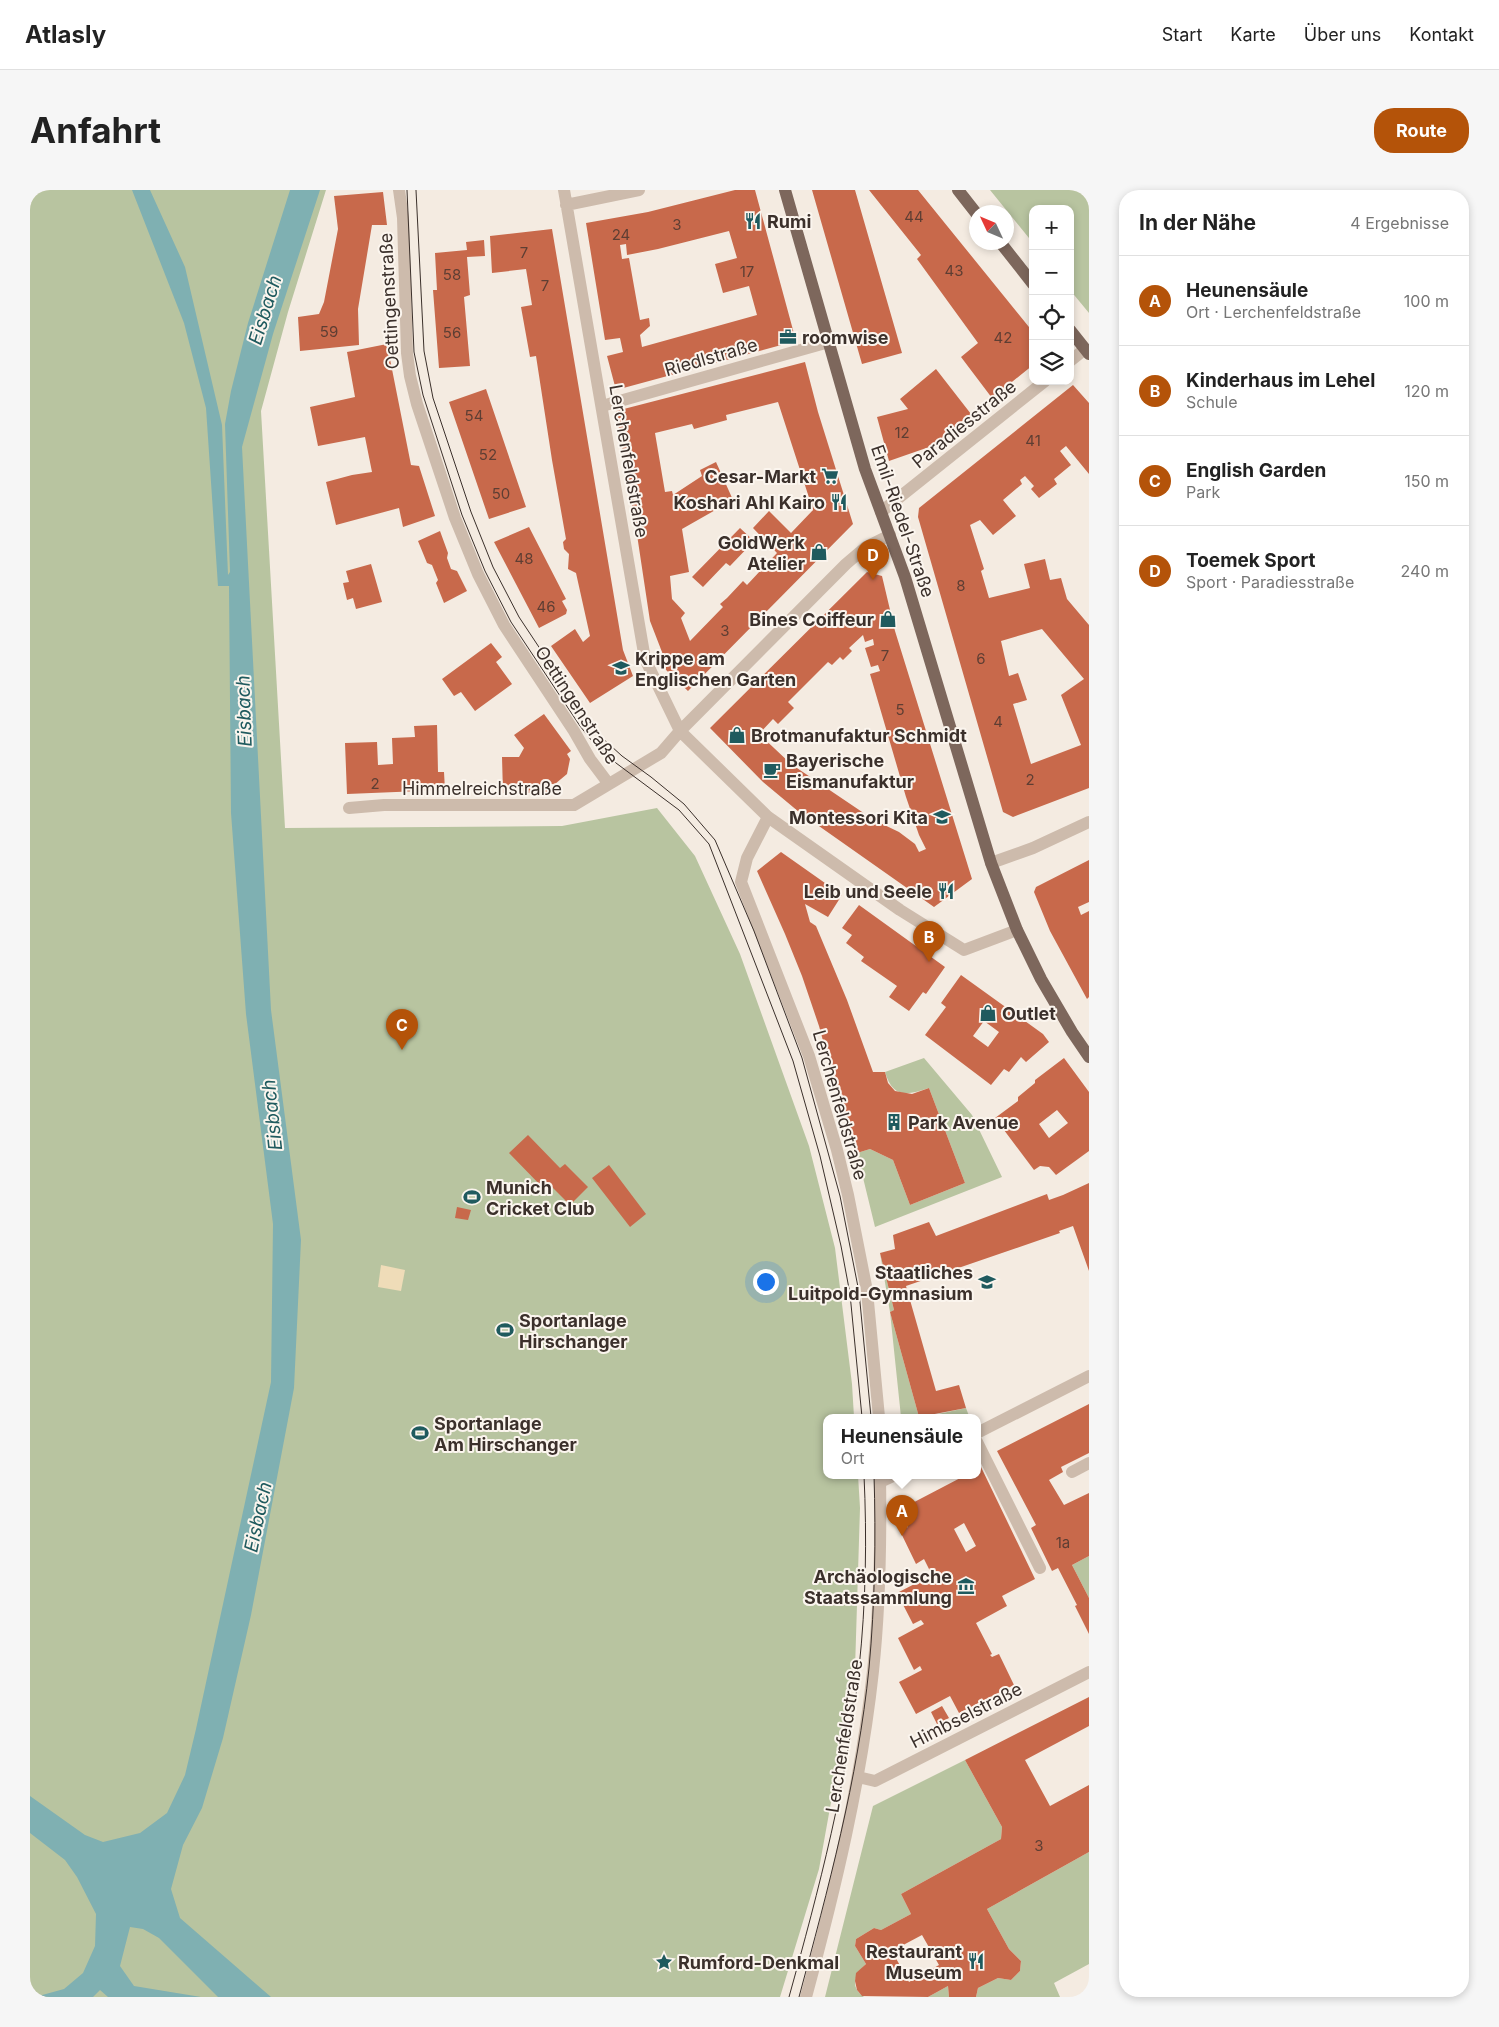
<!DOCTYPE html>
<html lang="de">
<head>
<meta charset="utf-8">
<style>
  :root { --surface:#fff; --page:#f6f6f6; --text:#222; --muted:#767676; --line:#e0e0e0; --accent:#b45309 }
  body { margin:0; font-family:Inter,sans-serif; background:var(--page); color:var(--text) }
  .controls { position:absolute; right:15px; top:15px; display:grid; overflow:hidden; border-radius:10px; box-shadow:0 2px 8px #0003 }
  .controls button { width:45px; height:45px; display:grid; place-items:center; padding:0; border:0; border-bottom:1px solid var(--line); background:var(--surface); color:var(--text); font:25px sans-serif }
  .compass { position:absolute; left:939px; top:15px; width:45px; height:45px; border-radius:50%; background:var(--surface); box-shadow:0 2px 8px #0003; rotate:314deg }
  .you { position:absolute; left:735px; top:1091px; width:18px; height:18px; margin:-12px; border:4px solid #fff; border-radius:50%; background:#1a73e8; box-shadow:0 0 0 8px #1a73e833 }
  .badge { display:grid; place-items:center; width:32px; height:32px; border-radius:50%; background:var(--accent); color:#fff; font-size:16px; font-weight:700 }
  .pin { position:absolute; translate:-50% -41px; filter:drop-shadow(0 1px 2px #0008) }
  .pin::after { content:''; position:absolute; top:26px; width:18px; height:15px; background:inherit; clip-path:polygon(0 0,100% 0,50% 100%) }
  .popup { position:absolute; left:793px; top:1224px; width:158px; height:65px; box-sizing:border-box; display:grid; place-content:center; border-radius:10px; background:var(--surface); filter:drop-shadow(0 1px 4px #0005); font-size:16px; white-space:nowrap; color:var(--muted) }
  .popup b { font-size:19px; color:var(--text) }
  .popup::after { content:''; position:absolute; left:50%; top:100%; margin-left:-10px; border:10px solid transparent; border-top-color:var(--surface) }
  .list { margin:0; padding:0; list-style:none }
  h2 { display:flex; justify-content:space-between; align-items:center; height:65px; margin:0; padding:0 20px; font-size:21px }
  h2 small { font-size:16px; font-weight:400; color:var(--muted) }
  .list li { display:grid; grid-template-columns:32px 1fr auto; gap:15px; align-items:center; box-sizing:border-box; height:90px; padding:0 20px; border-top:1px solid var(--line) }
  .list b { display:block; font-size:19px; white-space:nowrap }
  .list p { margin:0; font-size:16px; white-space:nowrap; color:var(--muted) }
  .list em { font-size:16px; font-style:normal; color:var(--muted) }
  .icon { flex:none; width:28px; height:28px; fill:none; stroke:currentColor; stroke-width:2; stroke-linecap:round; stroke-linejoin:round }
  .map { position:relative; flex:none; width:1059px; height:1807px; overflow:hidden; border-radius:20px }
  header { display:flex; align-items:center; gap:30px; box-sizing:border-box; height:70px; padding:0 25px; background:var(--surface); border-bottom:1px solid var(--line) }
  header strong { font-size:24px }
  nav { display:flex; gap:28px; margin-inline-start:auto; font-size:18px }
  .intro { display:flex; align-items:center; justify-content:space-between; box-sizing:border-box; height:120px; padding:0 30px }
  h1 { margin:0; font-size:35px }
  .button { padding:12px 22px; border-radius:20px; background:var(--accent); color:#fff; font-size:18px; font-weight:700 }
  main { display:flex; gap:30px; padding:0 30px }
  aside { flex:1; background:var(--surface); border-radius:20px; box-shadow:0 2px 8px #0003 }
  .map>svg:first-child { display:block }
  .green { fill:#b8c4a0 }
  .sand { fill:#efdcb8 }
  .water { fill:#7fb0b2 }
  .building { fill:#c8694b; fill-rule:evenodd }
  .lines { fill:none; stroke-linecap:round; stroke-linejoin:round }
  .minor { stroke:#cdbbac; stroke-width:12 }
  .major { stroke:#7d675c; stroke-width:12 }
  .tram { stroke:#3b302b; stroke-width:1 }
  .labels { text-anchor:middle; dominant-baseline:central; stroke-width:4; stroke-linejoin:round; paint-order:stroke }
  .number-label { font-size:15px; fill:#5e3e33 }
  .poi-label { font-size:18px; font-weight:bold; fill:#3b302b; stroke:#fbf5ee; text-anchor:start }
  .street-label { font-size:18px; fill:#3b302b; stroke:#fbf5ee }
  .water-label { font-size:19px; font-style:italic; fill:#1f5a5e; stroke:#fbf5ee }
</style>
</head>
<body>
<header>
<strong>Atlasly</strong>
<nav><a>Start</a><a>Karte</a><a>Über uns</a><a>Kontakt</a></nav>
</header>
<div class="intro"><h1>Anfahrt</h1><a class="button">Route</a></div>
<main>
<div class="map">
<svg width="1059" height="1807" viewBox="0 0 1059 1807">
  <rect width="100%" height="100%" fill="#f4ebe1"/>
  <path class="green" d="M0 0H296L258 122 231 221 255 638 532 636 627 618 665 666 710 764 779 956 805 1058 822 1194 824 1227H797V1285H828L830 1318 825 1479 789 1679 750 1807H0Z
    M960 0H1059V123L1040 100V19H1003V53Z
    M894 868 942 925 972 987 845 1037 827 963 840 959 863 970 880 1015 935 993 899 898C877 905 863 909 855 882Z
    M850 1063 864 1120 860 1122 889 1227H871L860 1122Z
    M936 1218 939 1226 937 1227H894Z
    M1059 1366V1408L1042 1375Z
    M935 1570 972 1637 971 1649 871 1704 881 1724 851 1740 844 1738 826 1749 825 1756 836 1774C825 1785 819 1796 834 1807H795L843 1616Z
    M1059 1662V1774L1024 1793 1030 1807H946L948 1798 968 1788 981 1790 990 1781 991 1771 979 1759 957 1719Z
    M918 1796 919 1807H898Z"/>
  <path class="sand" d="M351 1075 375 1080 371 1101 348 1097Z"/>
  <path class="water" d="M102 0H120L155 77 192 235 198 385 200 382 195 234 201 201 218 133 260 0H290L243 144 212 257 241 820 271 1050 264 1198 221 1425 193 1548 172 1618 153 1655 141 1699 150 1728 241 1807H188L129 1748 113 1739 100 1737 90 1776 104 1796 171 1807H78L70 1800 63 1807H5L34 1799 53 1783 65 1756 66 1724 47 1687 35 1670 0 1643V1606L55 1645 73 1652 110 1643 137 1623 155 1585 166 1539 241 1192 243 1034 216 824 201 623 199 396H188L176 218 154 133Z"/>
  <path class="building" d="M705 0H725L766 151 586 200 577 166 593 162 590 148 575 150 556 33 618 22ZM699 41 707 68 685 74 693 103 719 96 727 125 612 157 610 145 620 136 619 128 610 130 599 68 592 69 590 55 596 54 597 65 628 59Z
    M782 0H825L872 163 832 174Z
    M839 0H888L1003 142V175L962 208 931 167 948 153 887 69 891 65Z
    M353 2 357 35H342L328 119 329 155 270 161 268 127 289 124 294 112 308 39 304 6Z
    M522 39 593 460 603 486 560 513 521 456 545 439 553 452 560 446 546 383 538 379 539 364 534 359 533 352 536 349 522 270 506 166 500 167 491 117 502 115 496 79 462 83 460 46Z
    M454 50 455 66 437 67 440 105 434 107 440 176 409 178 403 100H407L405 63 437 60 436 52Z
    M357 154 381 275 389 276 405 326 373 337 369 318 306 335 296 292 322 285 342 282 335 247 288 256 280 217 325 207 317 162Z
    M775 172 788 222 823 334 658 501 634 478 637 475 620 431 606 338 586 221ZM748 212 783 320 761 343 739 321 723 338 747 363 717 395 713 391 697 408 690 414 693 417 660 451 651 428 655 423 642 409 640 386 659 382 652 339 703 310 686 272 670 280 672 286 643 305 642 301 635 302 625 243 662 234 664 239 697 230 696 225Z
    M906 179 941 224 902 256 859 271 847 227 878 219 870 209Z
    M1043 195 1059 213V284L1036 256 1030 261 1041 275 1024 289 1027 294 1009 308 1001 299 1004 296 995 286 990 290 992 294 973 310 986 326 963 345 950 330 940 335 954 379 951 381 959 408 1000 398 994 374 1015 369 1020 390 1031 388 1037 409 1059 435V598L983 627 973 622 888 327 889 318ZM1012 439 1054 489 1031 505 1051 555 1001 574 983 514 997 510 988 483 979 486 971 451Z
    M456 199 496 317 459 329 419 212Z
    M499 337 536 409 532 411 537 420 536 424 509 438 464 352Z
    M710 338 724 351 700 376 696 373 673 397 662 387Z
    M410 341 418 363 417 368 421 379 427 381 437 401 414 413 406 393 408 390 402 375 397 373 388 351Z
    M341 374 352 412 326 419 323 408 317 410 313 393 319 392 316 381Z
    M837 382 852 386 865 441 942 689 904 717 769 622 733 592 680 538ZM833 445 835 452 843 449 844 455 835 458 841 477 848 475 850 481 840 484 876 607 889 645 896 659 889 662 885 654 869 642 844 630 761 574 729 544 743 529 748 534 764 518 758 512 798 472 802 475 810 467 813 470 822 461 819 458Z
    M461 453 472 467 466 472 482 494 445 521 431 502 424 506 412 489Z
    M514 524 541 561 537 564 540 569 537 584 525 594H518V603H473L472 567H489L494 558 484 545Z
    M407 535 408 582H414L415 600 317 604 315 553 347 552 348 575 363 574 362 548 385 547 384 536Z
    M751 662 812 705 798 727 775 714 780 732 786 736 817 810 843 882H855L858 893 865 901 882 904 899 898 935 993 880 1015 863 970 840 959 827 963 805 895 789 836 772 786 755 744 727 681Z
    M1059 670V712L1048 717 1051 725 1059 721V807L1057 809 1020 741 1004 702 1006 697Z
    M829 715 915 777 896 804 893 802 879 821 859 807 867 796 831 771 834 767 816 753 822 745 812 738Z
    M931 785 1013 844 1019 852 996 872 991 867 979 882 974 879 961 895 895 845 916 817 911 813ZM954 831 969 842 958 857 943 846Z
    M1034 868 1059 902V961L1026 985 1019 977 1010 976 1004 980 965 928 988 911V907L1005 893V890ZM1027 920 1038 933 1019 948 1009 934Z
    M498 945 530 978 535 974 558 997 540 1015 521 996 516 1001 479 963Z
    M579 975 616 1024 600 1037 562 988Z
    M1059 993V1081L1043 1036 1029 1041 1030 1043 876 1096 906 1201 929 1195 936 1218 889 1227 860 1122 864 1120 850 1063 865 1059 863 1045 899 1032 906 1046 1017 1004 1019 1010 1033 1005Z
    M427 1017 441 1020 438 1030 425 1028Z
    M1059 1214V1263L1031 1277 1033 1282 1019 1290 1034 1315 1059 1303V1366L1042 1375 1059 1408V1444L1045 1416 1047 1415 1028 1378 1022 1381 1001 1338 1006 1335 967 1261Z
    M951 1277 1005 1389 972 1406 977 1416 946 1433 962 1464 960 1465 962 1467 969 1464 984 1495 929 1523 920 1506 886 1524 869 1492 892 1480 890 1476 884 1480 868 1448 894 1434 891 1430 883 1434 867 1403 902 1385 894 1369 886 1374 870 1341 878 1337 869 1320 936 1285H947V1279ZM934 1333 946 1356 936 1362 924 1339Z
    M1059 1507V1536L995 1570 1020 1616 1059 1595V1662L957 1719 979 1759 991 1771 990 1781 981 1790 968 1788 948 1798 946 1807H919L918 1796 898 1807 832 1806 827 1800 825 1791 826 1783 836 1774 825 1756 826 1749 844 1738 851 1740 881 1724 871 1704 971 1649 972 1637 935 1570ZM892 1745 909 1775 879 1792 862 1761Z
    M912 1516 919 1528 907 1534 901 1522Z"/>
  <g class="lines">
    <path class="minor" d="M369 0 373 28 377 163 380 186 387 214 425 328 448 384 474 435 544 541 560 569 578 593
      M534 0 615 469 650 541 738 627 870 720 934 760 987 740
      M536 15 609 0
      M1040 171 1055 159
      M572 216 799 152
      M851 322 1015 191
      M319 618 354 615H544L631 563 650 541 816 374 836 357 860 345
      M738 627 717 668 711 692 779 866 807 960 818 1005 837 1101 849 1227
      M961 673 1003 658 1059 632
      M947 1243 1059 1186
      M947 1252 1010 1378
      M1042 1282 1059 1273
      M850 1292 865 1285
      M828 1587 845 1591 1059 1482
      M776 1807C805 1700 831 1592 843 1481 850 1416 851 1350 850 1285"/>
    <path class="major" d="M755 0 835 279 875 387 961 673 987 740 1011 789 1042 842 1059 867
      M928 0 946 23
      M970 52 1003 94
      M1040 140 1059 164"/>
    <path class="tram" d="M377 0 384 162 393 205 432 325 455 381 481 432 550 536 562 551 586 573 649 620 679 654 763 871 790 966 811 1056 820 1104 832 1227
      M386 0 394 161 403 208 441 322 463 377 489 427 558 531 569 545 592 566 621 587 654 614 685 650 724 741 772 868 810 1006 829 1102 841 1227
      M759 1807C789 1699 818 1589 829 1478 836 1414 837 1348 834 1285
      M769 1807C798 1699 828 1589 839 1478 845 1414 846 1348 844 1285"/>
  </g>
  <defs>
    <g id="restaurant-bare" transform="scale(1.35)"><path d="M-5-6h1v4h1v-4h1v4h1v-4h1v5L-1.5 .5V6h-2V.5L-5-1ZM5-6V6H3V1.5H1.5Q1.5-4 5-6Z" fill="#1f5a5e" stroke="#fbf5ee" stroke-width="2.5" paint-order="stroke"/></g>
    <g id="office-bare" transform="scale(1.35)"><path d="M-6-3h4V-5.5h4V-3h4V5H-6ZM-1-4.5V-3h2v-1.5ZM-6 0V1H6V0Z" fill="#1f5a5e" stroke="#fbf5ee" stroke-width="2.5" paint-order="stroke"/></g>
    <g id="supermarket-bare" transform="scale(1.35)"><path d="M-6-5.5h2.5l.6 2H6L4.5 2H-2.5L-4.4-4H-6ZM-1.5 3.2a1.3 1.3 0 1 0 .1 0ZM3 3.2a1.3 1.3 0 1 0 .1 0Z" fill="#1f5a5e" stroke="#fbf5ee" stroke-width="2.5" paint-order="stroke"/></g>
    <g id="shop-bare" transform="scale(1.35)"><path d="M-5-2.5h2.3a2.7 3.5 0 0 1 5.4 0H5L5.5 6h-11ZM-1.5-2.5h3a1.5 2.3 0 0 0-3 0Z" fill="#1f5a5e" stroke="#fbf5ee" stroke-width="2.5" paint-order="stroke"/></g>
    <g id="school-bare" transform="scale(1.35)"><path d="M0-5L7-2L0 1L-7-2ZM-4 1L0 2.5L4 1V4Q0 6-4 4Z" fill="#1f5a5e" stroke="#fbf5ee" stroke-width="2.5" paint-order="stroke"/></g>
    <g id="cafe-bare" transform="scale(1.35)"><path d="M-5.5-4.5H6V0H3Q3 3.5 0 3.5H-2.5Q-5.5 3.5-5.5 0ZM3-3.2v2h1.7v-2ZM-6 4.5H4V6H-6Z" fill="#1f5a5e" stroke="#fbf5ee" stroke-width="2.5" paint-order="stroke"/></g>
    <g id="building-bare" transform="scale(1.35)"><path d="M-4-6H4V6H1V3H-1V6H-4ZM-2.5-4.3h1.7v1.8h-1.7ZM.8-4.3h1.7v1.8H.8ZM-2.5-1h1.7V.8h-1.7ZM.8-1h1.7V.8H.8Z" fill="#1f5a5e" stroke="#fbf5ee" stroke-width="2.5" paint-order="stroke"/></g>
    <g id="stadium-bare" transform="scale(1.35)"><path d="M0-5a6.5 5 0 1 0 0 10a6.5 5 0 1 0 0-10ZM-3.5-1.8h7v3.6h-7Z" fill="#1f5a5e" stroke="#fbf5ee" stroke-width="2.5" paint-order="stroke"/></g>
    <g id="museum-bare" transform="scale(1.35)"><path d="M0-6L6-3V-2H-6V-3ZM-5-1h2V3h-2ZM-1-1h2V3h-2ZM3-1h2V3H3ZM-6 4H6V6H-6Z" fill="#1f5a5e" stroke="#fbf5ee" stroke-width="2.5" paint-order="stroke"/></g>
    <g id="sight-bare" transform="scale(1.35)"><path d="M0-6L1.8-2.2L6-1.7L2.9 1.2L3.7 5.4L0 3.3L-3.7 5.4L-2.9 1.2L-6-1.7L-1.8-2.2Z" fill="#1f5a5e" stroke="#fbf5ee" stroke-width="2.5" paint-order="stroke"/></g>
  </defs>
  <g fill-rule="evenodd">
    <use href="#restaurant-bare" x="723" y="31"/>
    <use href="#office-bare" x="758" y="147"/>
    <use href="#supermarket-bare" x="800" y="286"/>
    <use href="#restaurant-bare" x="809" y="312"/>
    <use href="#shop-bare" x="789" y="362"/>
    <use href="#shop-bare" x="858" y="429"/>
    <use href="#school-bare" x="591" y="478"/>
    <use href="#shop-bare" x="707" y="545"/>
    <use href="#cafe-bare" x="742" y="580"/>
    <use href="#school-bare" x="912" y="627"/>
    <use href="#restaurant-bare" x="916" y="701"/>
    <use href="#shop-bare" x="958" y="823"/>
    <use href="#building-bare" x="864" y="932"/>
    <use href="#stadium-bare" x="442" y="1007"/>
    <use href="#school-bare" x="957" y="1092"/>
    <use href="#stadium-bare" x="475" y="1140"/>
    <use href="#stadium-bare" x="390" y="1243"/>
    <use href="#museum-bare" x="936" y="1396"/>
    <use href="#restaurant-bare" x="946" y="1771"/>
    <use href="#sight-bare" x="634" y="1772"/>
  </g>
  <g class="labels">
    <g class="number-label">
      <text x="884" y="26">44</text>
      <text x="647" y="34">3</text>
      <text x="591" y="44">24</text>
      <text x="494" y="62">7</text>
      <text x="924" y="80">43</text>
      <text x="717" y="81">17</text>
      <text x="422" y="84">58</text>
      <text x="515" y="95">7</text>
      <text x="299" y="141">59</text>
      <text x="422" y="142">56</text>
      <text x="973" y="147">42</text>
      <text x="444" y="225">54</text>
      <text x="872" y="242">12</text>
      <text x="1003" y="250">41</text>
      <text x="458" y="264">52</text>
      <text x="471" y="303">50</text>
      <text x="494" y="368">48</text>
      <text x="931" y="395">8</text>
      <text x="516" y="416">46</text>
      <text x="695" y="440">3</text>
      <text x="855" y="465">7</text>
      <text x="951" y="468">6</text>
      <text x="870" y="519">5</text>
      <text x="968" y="531">4</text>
      <text x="1000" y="589">2</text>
      <text x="345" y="593">2</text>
      <text x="1033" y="1352">1a</text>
      <text x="1009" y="1655">3</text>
    </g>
    <g class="poi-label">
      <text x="737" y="31">Rumi</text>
      <text x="772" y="147">roomwise</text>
      <text x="786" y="286" text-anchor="end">Cesar-Markt</text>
      <text x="795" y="312" text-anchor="end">Koshari Ahl Kairo</text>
      <text x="775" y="352" text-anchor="end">GoldWerk<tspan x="775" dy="21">Atelier</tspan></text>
      <text x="844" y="429" text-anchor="end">Bines Coiffeur</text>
      <text x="605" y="468">Krippe am<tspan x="605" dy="21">Englischen Garten</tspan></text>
      <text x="721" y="545">Brotmanufaktur Schmidt</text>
      <text x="756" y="570">Bayerische<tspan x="756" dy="21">Eismanufaktur</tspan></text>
      <text x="898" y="627" text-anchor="end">Montessori Kita</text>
      <text x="902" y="701" text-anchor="end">Leib und Seele</text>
      <text x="972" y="823">Outlet</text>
      <text x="878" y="932">Park Avenue</text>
      <text x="456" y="997">Munich<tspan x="456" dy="21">Cricket Club</tspan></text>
      <text x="943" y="1082" text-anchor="end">Staatliches<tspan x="943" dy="21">Luitpold-Gymnasium</tspan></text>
      <text x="489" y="1130">Sportanlage<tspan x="489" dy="21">Hirschanger</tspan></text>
      <text x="404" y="1233">Sportanlage<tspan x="404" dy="21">Am Hirschanger</tspan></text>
      <text x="922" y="1386" text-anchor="end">Archäologische<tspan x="922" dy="21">Staatssammlung</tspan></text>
      <text x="932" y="1761" text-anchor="end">Restaurant<tspan x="932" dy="21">Museum</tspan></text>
      <text x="648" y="1772">Rumford-Denkmal</text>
    </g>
    <g class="street-label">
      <text transform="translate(359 111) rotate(-93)">Oettingenstraße</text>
      <text transform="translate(681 167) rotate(-16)">Riedlstraße</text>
      <text transform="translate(934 234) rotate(-39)">Paradiesstraße</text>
      <text transform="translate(599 271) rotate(80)">Lerchenfeldstraße</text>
      <text transform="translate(873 331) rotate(71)">Emil-Riedel-Straße</text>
      <text transform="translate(547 515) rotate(57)">Oettingenstraße</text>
      <text x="452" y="598">Himmelreichstraße</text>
      <text transform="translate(810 915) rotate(74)">Lerchenfeldstraße</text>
      <text transform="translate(936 1525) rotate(-27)">Himbselstraße</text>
      <text transform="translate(814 1546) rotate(-81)">Lerchenfeldstraße</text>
    </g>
    <g class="water-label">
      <text transform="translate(235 120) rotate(-73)">Eisbach</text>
      <text transform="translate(214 521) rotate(-92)">Eisbach</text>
      <text transform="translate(242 925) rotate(-96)">Eisbach</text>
      <text transform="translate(228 1327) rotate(-78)">Eisbach</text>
    </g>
  </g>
</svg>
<div class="controls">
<button>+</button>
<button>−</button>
<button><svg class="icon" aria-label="locate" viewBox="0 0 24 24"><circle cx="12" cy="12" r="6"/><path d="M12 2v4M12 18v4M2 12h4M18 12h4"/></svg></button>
<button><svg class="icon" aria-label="layers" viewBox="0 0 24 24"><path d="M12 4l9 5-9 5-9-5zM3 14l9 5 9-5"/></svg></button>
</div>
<svg class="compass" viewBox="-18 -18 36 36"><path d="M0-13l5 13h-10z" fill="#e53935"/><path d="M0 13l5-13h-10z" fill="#767676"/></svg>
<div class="you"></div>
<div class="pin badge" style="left:872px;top:1346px">A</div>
<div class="popup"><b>Heunensäule</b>Ort</div>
<div class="pin badge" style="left:899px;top:772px">B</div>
<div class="pin badge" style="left:372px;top:860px">C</div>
<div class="pin badge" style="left:843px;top:390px">D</div>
</div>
<aside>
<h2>In der Nähe<small>4 Ergebnisse</small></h2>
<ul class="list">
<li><span class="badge">A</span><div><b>Heunensäule</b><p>Ort · Lerchenfeldstraße</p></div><em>100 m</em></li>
<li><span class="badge">B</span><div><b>Kinderhaus im Lehel</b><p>Schule</p></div><em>120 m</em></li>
<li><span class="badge">C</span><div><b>English Garden</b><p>Park</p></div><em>150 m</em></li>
<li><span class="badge">D</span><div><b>Toemek Sport</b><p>Sport · Paradiesstraße</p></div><em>240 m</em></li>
</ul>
</aside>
</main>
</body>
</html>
